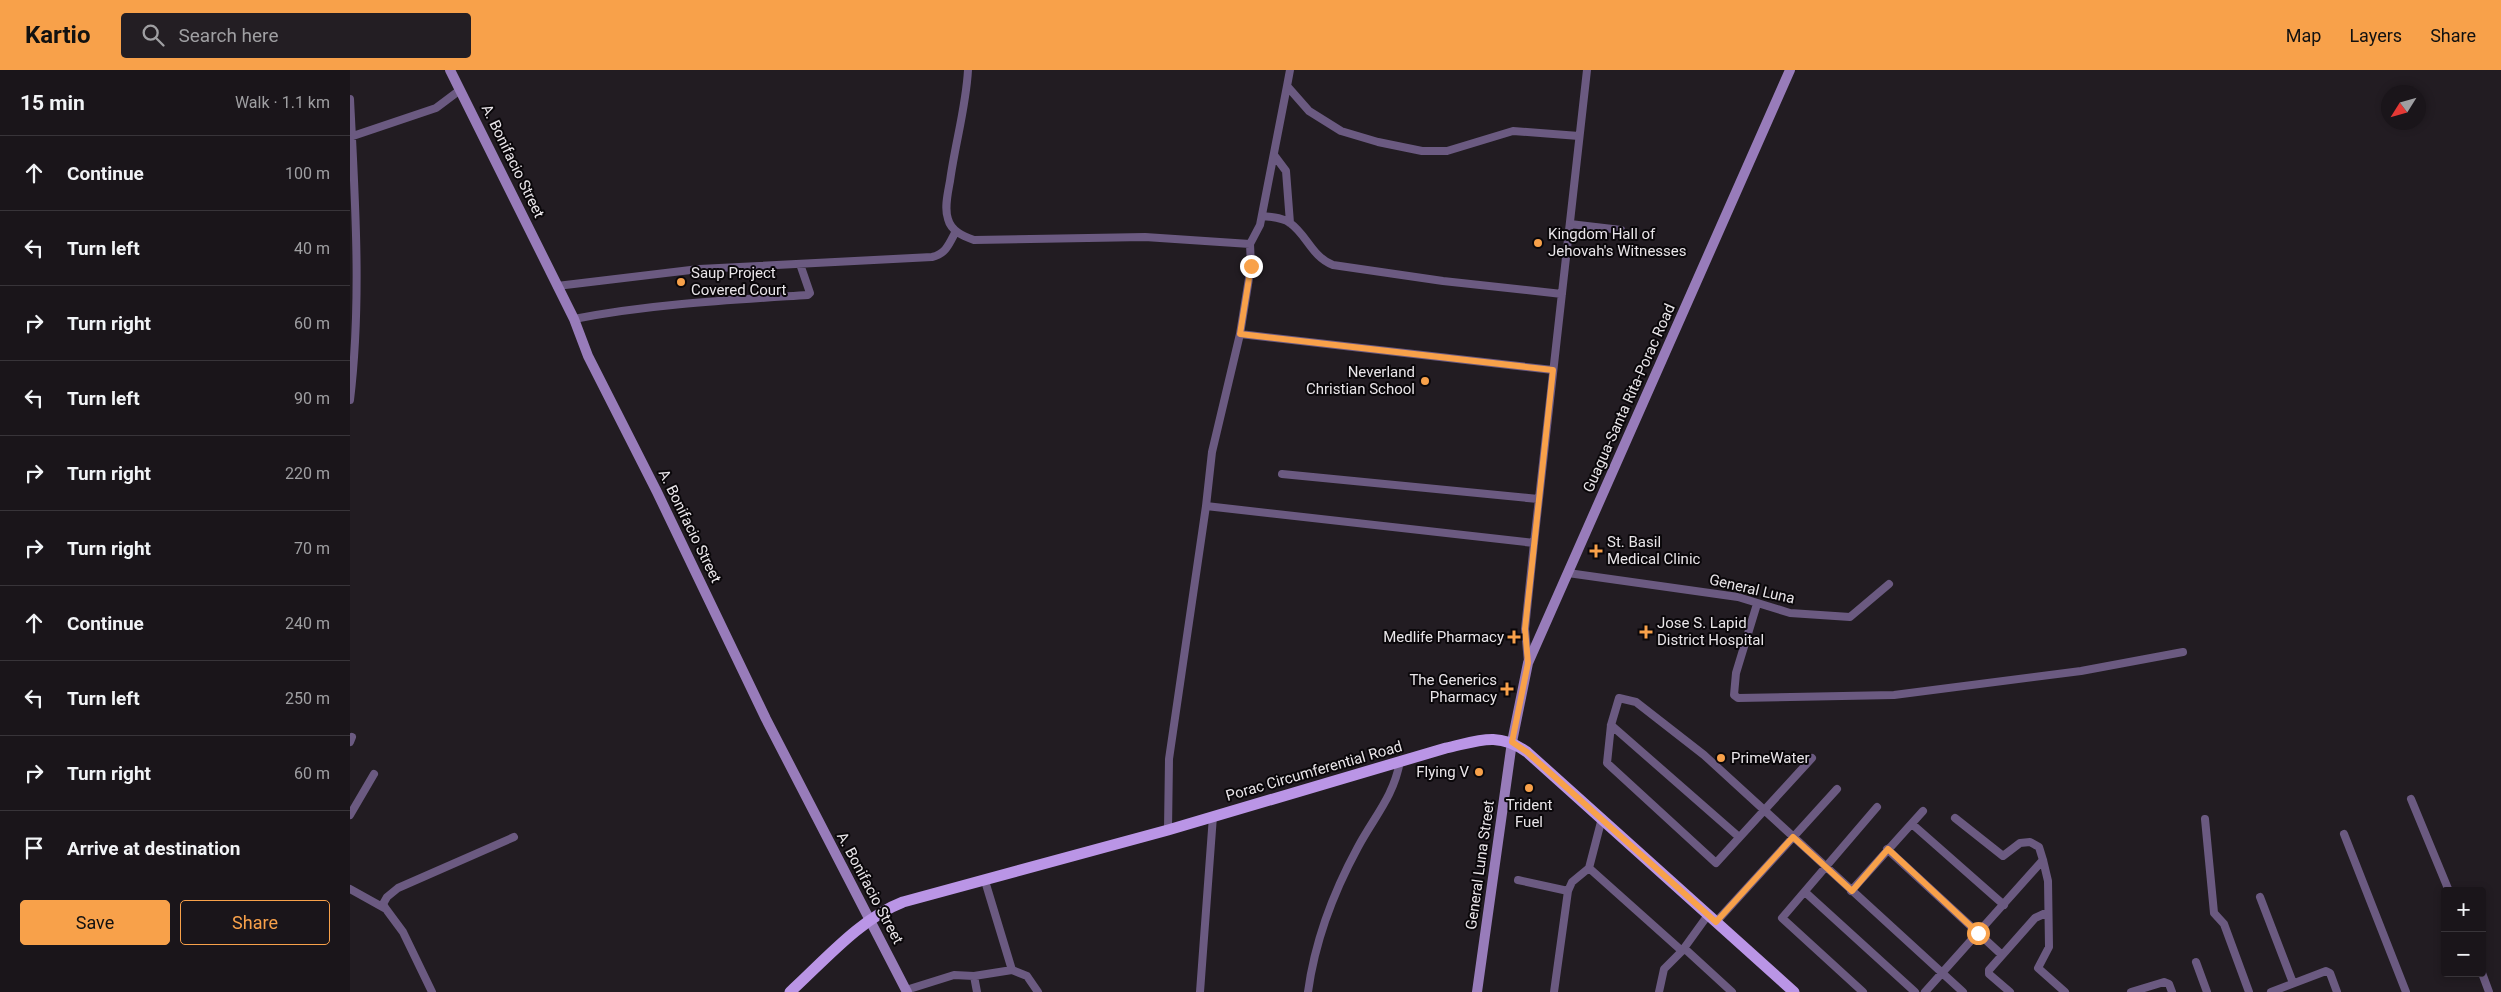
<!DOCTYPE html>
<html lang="en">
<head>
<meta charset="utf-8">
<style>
  :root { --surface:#1a151a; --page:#231e23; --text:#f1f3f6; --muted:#9f9fa2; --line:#383439; --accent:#f8a14a }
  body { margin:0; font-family:Roboto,sans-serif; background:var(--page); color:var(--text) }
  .controls { position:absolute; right:15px; bottom:15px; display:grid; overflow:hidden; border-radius:5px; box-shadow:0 2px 8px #0003 }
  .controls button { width:45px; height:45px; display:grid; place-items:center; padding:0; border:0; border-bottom:1px solid var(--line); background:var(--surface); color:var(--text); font:25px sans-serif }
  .compass { position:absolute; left:2031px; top:15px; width:45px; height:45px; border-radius:50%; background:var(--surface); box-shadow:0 2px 8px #0003; rotate:233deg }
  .stop { position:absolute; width:15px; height:15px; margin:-11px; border:4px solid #f8a14a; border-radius:50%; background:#fff }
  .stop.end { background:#f8a14a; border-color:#fff; box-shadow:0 1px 5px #0008 }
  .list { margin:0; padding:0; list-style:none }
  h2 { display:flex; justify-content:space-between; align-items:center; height:65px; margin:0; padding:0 20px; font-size:21px }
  h2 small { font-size:16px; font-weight:400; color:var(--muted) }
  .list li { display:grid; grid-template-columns:32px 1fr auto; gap:15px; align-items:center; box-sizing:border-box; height:75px; padding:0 20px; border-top:1px solid var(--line) }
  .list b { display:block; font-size:19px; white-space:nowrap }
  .list em { font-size:16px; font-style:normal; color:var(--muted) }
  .actions { display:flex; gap:10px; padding:15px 20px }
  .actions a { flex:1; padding:11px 0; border:1px solid var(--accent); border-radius:5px; text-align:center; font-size:18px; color:var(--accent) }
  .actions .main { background:var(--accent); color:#111 }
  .icon { flex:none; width:28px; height:28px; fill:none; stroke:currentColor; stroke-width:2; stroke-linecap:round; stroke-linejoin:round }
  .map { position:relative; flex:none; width:2151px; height:922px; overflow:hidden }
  header { display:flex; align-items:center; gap:30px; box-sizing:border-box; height:70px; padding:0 25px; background:var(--accent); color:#111 }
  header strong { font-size:24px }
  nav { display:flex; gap:28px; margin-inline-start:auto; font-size:18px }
  .search { width:350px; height:45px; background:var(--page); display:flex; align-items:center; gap:12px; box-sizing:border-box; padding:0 18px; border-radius:5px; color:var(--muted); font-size:19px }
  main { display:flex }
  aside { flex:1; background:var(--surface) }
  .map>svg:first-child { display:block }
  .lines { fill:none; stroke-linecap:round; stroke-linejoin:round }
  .street { stroke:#6b5a81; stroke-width:8 }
  .secondary { stroke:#987cba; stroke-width:10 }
  .primary { stroke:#ba95e6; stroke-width:11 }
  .route { stroke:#f8a14a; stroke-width:6 }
  .poi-dot { fill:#f8a14a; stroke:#0a070a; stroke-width:2 }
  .labels { text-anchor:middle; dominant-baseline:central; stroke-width:4; stroke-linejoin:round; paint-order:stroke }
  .street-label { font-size:15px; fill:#e9e5e9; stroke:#0a070a }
  .poi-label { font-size:15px; fill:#e9e5e9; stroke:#0a070a; text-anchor:start }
</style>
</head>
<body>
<header>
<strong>Kartio</strong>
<div class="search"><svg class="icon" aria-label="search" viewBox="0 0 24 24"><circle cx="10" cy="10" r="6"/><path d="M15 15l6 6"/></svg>Search here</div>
<nav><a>Map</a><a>Layers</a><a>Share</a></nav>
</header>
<main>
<aside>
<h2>15 min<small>Walk · 1.1 km</small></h2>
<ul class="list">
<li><svg class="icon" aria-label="ahead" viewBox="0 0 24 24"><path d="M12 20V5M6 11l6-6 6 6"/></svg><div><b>Continue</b></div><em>100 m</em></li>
<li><svg class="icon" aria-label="left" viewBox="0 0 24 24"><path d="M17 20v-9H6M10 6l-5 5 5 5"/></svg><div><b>Turn left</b></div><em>40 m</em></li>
<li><svg class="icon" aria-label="right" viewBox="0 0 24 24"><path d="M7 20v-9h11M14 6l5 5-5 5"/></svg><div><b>Turn right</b></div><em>60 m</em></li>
<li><svg class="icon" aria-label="left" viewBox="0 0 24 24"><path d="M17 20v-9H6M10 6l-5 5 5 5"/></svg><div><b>Turn left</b></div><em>90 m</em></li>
<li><svg class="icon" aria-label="right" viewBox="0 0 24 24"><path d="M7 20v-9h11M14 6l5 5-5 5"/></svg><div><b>Turn right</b></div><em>220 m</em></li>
<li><svg class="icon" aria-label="right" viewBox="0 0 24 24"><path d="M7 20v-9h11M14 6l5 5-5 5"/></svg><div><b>Turn right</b></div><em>70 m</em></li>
<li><svg class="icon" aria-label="ahead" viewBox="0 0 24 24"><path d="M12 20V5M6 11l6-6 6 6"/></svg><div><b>Continue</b></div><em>240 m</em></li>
<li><svg class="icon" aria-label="left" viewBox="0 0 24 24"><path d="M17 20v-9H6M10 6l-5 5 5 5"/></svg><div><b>Turn left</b></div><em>250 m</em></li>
<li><svg class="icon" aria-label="right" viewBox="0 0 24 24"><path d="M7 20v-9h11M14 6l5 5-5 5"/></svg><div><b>Turn right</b></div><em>60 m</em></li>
<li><svg class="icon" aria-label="arrive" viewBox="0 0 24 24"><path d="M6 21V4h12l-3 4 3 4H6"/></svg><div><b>Arrive at destination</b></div></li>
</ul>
<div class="actions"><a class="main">Save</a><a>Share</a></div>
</aside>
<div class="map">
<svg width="2151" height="922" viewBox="0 0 2151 922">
  <rect width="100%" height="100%" fill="#221c22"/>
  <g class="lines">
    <path class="street" d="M618 0C616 37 605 74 600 111 598 122 594 138 598 149 601 161 613 166 624 170L795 167 900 174
      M940 0 937 16 959 41 991 61 1028 72 1072 81H1097L1163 61 1229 66
      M0 29C5 129 12 230 0 330
      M0 67 86 38 110 20
      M924 85 936 101 940 153
      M912 146C921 147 932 147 940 153 957 165 962 187 983 195L1093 211 1212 224
      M1220 154 1271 160
      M207 216 349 199 582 187C596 184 599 174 606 161
      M224 249C300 234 380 230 458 225L460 223 450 194
      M890 264 901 196 900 174 910 155 937 16
      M932 404 1188 429
      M856 436 1184 473
      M1218 503 1388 527 1440 543 1500 547 1539 514
      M1407 534 1386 603 1384 625 1388 628 1544 625 1731 601 1833 582
      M1178 593 1175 559 1184 473 1237 0
      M1261 655 1389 767
      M0 672 2 667
      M1462 688C1430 723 1398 758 1366 793L1257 693 1261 655 1269 628 1286 632 1354 685 1613 922
      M2061 729 2099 821
      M0 745 24 704
      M1252 748 1239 798 1332 881 1314 899 1309 922
      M1605 748 1653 786 1670 773 1680 772 1689 777 1693 790 1698 811 1699 877 1688 898 1715 922
      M1855 749 1864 843 1874 854 1899 922
      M1562 754 1654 835
      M818 760 819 689 856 436 862 382 890 264 1203 300
      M1994 764 2056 922
      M1537 779 1652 885
      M1168 810 1218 821
      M635 811 662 900
      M0 819 36 839 53 862 82 922
      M1501 821 1573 741
      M1455 822 1565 922
      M1910 827 1943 913
      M36 839 33 834 37 827 48 818 164 767
      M1366 852 1487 719
      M1334 878 1382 922
      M1332 881 1358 845
      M1846 892 1857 922
      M2132 903 2139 922
      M624 906 627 922
      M556 920 604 905 624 906 662 900 677 906 688 922
      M850 922 863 746
      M958 922C965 870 983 823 1008 777 1024 747 1044 726 1050 691
      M1204 922 1218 821 1222 812 1239 798
      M1513 922 1432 848 1527 737
      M1575 922 1693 790
      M1660 922 1639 904V900L1685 848 1698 842
      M1781 922 1814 912 1819 914 1822 922
      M1921 922 1976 901 1980 903 1987 922"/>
    <path class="secondary" d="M100 0 224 249 238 286 307 422 416 649 557 922
      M1127 922 1162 672 1178 593 1440 0"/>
    <path class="primary" d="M440 922C473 892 511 848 553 832L818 760 1096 678C1128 671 1148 661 1177 682L1444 922"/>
  </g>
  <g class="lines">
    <path class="route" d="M901 196 890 264 1203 300 1175 559 1178 593 1162 672 1177 682 1366 852 1443 767 1502 821 1538 779 1628 863"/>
  </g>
  <g class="poi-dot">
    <circle cx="1188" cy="173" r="5"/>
    <circle cx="331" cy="212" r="5"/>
    <circle cx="1075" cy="311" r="5"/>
    <path d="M1243.5 473.5h5v5h5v5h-5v5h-5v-5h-5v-5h5z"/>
    <path d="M1293.5 554.5h5v5h5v5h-5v5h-5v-5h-5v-5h5z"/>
    <path d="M1161.5 559.5h5v5h5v5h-5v5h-5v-5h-5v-5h5z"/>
    <path d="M1154.5 611.5h5v5h5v5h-5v5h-5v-5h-5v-5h5z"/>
    <circle cx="1371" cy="688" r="5"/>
    <circle cx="1129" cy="702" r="5"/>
    <circle cx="1179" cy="718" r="5"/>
  </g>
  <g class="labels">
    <g class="street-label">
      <text transform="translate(163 91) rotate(64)">A. Bonifacio Street</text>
      <text transform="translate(1279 328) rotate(-66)">Guagua-Santa Rita-Porac Road</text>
      <text transform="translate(340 456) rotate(64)">A. Bonifacio Street</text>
      <text transform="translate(1402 519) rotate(13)">General Luna</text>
      <text transform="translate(964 701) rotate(-16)">Porac Circumferential Road</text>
      <text transform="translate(1130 795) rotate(-82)">General Luna Street</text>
      <text transform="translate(520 818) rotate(62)">A. Bonifacio Street</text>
    </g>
    <g class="poi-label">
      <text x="1198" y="164">Kingdom Hall of<tspan x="1198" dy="17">Jehovah's Witnesses</tspan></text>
      <text x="341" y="203">Saup Project<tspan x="341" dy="17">Covered Court</tspan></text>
      <text x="1065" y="302" text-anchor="end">Neverland<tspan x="1065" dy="17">Christian School</tspan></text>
      <text x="1257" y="472">St. Basil<tspan x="1257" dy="17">Medical Clinic</tspan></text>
      <text x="1307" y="553">Jose S. Lapid<tspan x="1307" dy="17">District Hospital</tspan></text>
      <text x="1154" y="567" text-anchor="end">Medlife Pharmacy</text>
      <text x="1147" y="610" text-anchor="end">The Generics<tspan x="1147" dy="17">Pharmacy</tspan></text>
      <text x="1381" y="688">PrimeWater</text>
      <text x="1119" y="702" text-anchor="end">Flying V</text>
      <text x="1179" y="735" text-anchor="middle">Trident<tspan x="1179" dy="17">Fuel</tspan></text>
    </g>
  </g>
</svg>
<div class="controls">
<button>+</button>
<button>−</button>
</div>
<svg class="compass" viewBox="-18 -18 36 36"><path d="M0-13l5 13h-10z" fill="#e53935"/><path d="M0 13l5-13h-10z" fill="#9f9fa2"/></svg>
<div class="stop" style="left:1628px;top:863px"></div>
<div class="stop end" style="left:901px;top:196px"></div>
</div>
</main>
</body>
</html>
